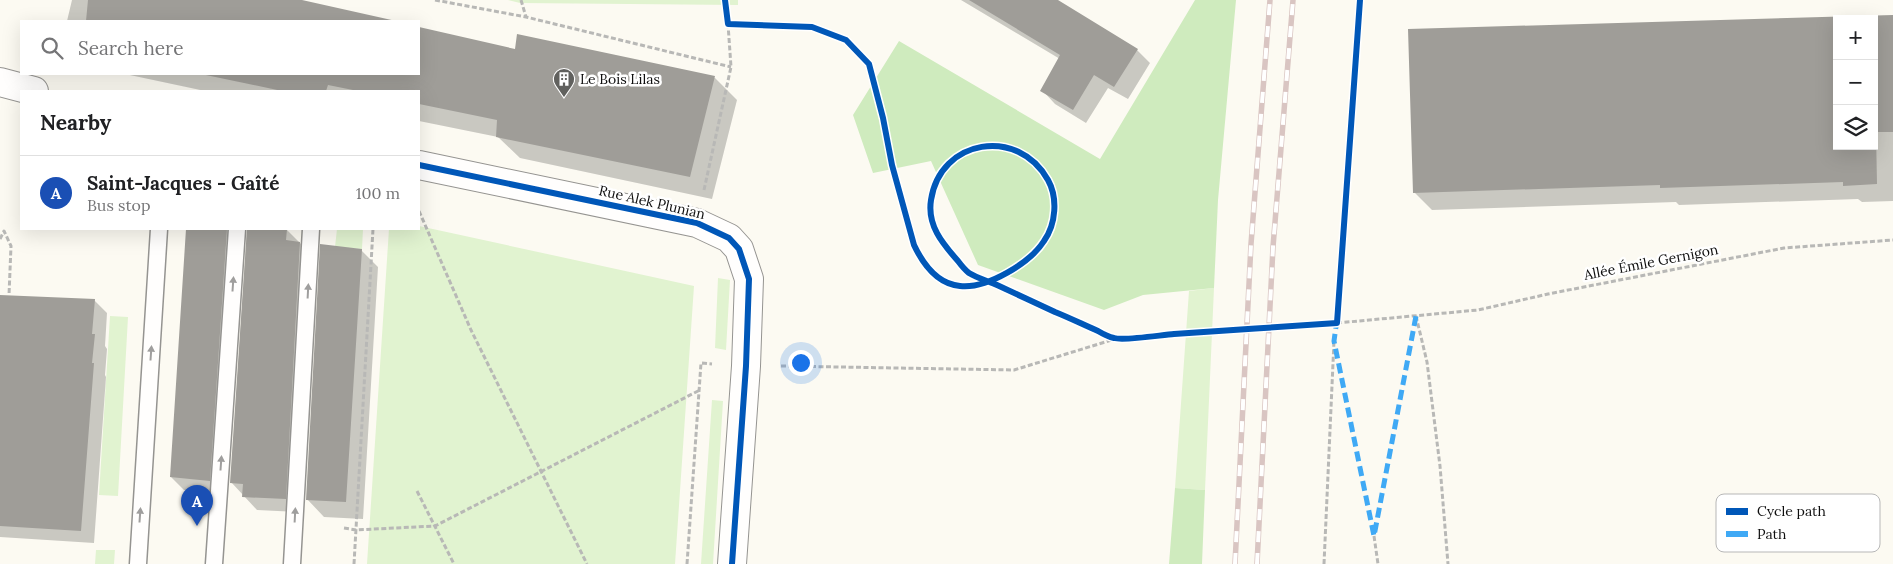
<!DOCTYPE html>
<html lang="en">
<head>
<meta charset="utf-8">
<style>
  :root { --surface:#fff; --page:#f2f2f2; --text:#202124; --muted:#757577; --line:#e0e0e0; --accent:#111827 }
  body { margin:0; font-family:Lora,serif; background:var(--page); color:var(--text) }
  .controls { position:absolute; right:15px; top:15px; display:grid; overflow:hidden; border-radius:0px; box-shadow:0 5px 20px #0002 }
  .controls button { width:45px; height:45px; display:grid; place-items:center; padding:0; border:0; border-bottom:1px solid var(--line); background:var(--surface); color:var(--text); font:25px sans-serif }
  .you { position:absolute; left:800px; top:362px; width:18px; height:18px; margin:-12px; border:4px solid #fff; border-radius:50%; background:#1a73e8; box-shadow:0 0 0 8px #1a73e833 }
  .badge { display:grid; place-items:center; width:32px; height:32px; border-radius:50%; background:var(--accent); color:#fff; font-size:16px; font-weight:700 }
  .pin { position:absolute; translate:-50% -41px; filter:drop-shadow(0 1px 2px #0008) }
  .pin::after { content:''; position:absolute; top:26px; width:18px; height:15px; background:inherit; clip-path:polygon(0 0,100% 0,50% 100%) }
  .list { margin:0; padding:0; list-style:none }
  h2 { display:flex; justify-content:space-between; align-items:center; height:65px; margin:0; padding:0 20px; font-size:21px }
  h2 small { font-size:16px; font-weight:400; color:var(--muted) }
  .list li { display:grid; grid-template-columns:32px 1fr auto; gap:15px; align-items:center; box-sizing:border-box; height:75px; padding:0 20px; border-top:1px solid var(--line) }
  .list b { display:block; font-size:19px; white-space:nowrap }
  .list p { margin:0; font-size:16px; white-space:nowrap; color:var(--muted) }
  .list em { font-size:16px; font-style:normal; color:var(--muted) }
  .icon { flex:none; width:28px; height:28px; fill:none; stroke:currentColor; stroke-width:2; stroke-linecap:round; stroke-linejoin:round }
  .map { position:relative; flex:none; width:1893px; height:564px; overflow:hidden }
  .search { position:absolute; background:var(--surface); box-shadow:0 5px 20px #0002; left:20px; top:20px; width:400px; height:55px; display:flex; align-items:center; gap:12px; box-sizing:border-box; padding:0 18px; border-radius:0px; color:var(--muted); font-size:19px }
  .panel { position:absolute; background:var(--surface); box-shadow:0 5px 20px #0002; left:20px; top:90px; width:400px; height:140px; border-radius:0px }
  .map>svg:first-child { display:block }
  .green { fill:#e1f3d0 }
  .forest { fill:#cfebbe }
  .shadow { fill:#0003; fill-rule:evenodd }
  .building { fill:#9f9d98; fill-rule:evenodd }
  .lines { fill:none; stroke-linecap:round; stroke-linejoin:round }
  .service-casing { stroke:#959491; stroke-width:19 }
  .minor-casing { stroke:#959491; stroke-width:30 }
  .path { stroke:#b8b8b6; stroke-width:3; stroke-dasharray:5 2.5; stroke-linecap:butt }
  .service { stroke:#fffefd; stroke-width:16 }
  .minor { stroke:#fffefd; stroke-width:28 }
  .rail-casing { stroke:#d9c5c2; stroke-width:5.5 }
  .rail { stroke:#fff; stroke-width:4; stroke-dasharray:11; stroke-linecap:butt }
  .quiet { stroke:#3fa9f5; stroke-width:5; stroke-dasharray:10 5; stroke-linecap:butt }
  .cycleway-casing { stroke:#fff; stroke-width:9 }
  .cycleway { stroke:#0057b8; stroke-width:6 }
  .oneway { fill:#9f9e9d }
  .labels { text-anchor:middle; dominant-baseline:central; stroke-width:5; stroke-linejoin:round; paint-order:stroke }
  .poi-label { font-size:14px; fill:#0e0e0e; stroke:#fff; text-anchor:start }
  .street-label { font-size:14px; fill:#0e0e0e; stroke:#fff }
  .key { fill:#fff; stroke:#b7b7b7; stroke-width:1 }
  .key-label { font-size:14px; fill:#0e0e0e }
</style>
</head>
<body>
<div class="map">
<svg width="1893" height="564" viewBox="0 0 1893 564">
  <rect width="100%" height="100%" fill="#fcfaf2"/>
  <path class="green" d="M508 0H738V5L520 3Z
    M419 226 694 286 675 564H367L389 229H419Z
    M337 229H363L362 249 335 247Z
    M718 278 730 280 726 350 715 348Z
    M1214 288 1205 490 1175 488 1189 291Z
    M110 316 128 317 118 496 99 495Z
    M712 400 723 401 713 564H701Z
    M96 550H115L114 564H95Z"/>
  <path class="forest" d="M1195 0H1236L1218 200 1214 288 1143 295 1104 310 978 265 931 161 873 173 853 115 899 41 1100 159Z
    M1175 488 1205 490 1202 564H1169Z"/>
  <path class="shadow" d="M72 0H294L388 21H67Z
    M961 0H1055L1137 50 1150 63 1128 99 1108 88 1086 123 1055 104 1042 90 1060 59Z
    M1893 17V201L1862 202 1858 199 1679 205 1676 202 1432 210 1414 192 1409 30ZM1837 19H1874V146H1837Z
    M419 28 516 50 518 36 715 78 737 100 712 199 520 158 498 137 419 121V91H205L125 74H419Z
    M187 229H231L223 494 184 490 171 477Z
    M247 229H286L313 256 298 512 257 510 231 482Z
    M361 250 378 267 363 519 324 517 307 499Z
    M0 296 94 300 107 313 105 346 107 349 105 375 106 377 94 543 0 537Z"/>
  <path class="building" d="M88 0H302L396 21H86Z
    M969 0H1058L1138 49 1114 87 1094 75 1073 110 1040 91 1060 55Z
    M1893 15V132H1876L1877 184 1843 186V182L1660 188V185L1413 193 1408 29ZM1837 19H1874V146H1837Z
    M419 27 515 49 517 34 715 76 690 177 496 137 497 120 419 104V91H358L328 85 326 91H282L201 74H419Z
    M186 229H227L210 481 170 477Z
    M247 229H287L286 240 300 242 286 499 242 497 243 484 230 483Z
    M320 244 362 249 346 502 306 500Z
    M0 295 95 299 92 334H95L92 363H94L81 531 0 526Z"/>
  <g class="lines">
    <g class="service-casing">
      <path id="service" d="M138 564 159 229
        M214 564 237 229
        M292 564 311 229"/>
    </g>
    <g class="minor-casing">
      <path id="minor" d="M0 82 34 91
        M419 165 697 223 729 238 739 249 749 279 746 366 732 564"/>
    </g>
    <path class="path" d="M435 0 526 17 731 67
      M521 0 526 17
      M704 190 731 67 728 24
      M419 211 471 330 587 564
      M0 239 4 231 11 246 9 295
      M1416 316 1427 362 1440 466 1448 564
      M1337 323 1478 310 1548 294 1784 248 1893 240
      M781 366 1014 370 1115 339
      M417 491 454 564
      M344 528 356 530 435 526 700 390
      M1374 536 1378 564
      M354 564 373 229
      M687 564 701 363 712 364
      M1324 564 1334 341"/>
    <use href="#service" class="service"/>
    <use href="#minor" class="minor"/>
    <g class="rail-casing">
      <path id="rail" d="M1235 564 1251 244 1270 0
        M1257 564 1273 247 1293 0"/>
    </g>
    <use href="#rail" class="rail"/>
    <path class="quiet" d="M1337 319 1334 341 1374 536 1416 316"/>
    <g class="cycleway-casing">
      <path id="cycleway" d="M725 0 728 24 812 27 846 40 869 64 883 118 892 165 914 245C923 264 938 284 960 286 987 289 1030 263 1044 241 1056 224 1058 198 1048 180 1018 126 940 139 931 200 927 225 942 243 958 261 961 265 965 270 969 273 977 278 988 281 997 285 1016 294 1036 303 1055 312 1070 318 1084 325 1098 331 1103 334 1109 337 1114 338 1124 341 1161 335 1174 334 1228 330 1283 327 1337 323L1360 0
        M419 165 697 223 729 238 739 249 749 279 746 366 732 564"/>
    </g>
    <use href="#cycleway" class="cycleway"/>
  </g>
  <defs><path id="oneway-solid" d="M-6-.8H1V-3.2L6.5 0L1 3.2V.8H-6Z" transform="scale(1.25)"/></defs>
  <g class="oneway">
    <use href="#oneway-solid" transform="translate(233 284) rotate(-86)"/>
    <use href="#oneway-solid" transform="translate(308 291) rotate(-87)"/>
    <use href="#oneway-solid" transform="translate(151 353) rotate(-86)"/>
    <use href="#oneway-solid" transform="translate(221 463) rotate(-86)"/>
    <use href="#oneway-solid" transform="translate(140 515) rotate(-86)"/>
    <use href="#oneway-solid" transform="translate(295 515) rotate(-87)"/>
  </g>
  <defs>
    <g id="building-pin" transform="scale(1.125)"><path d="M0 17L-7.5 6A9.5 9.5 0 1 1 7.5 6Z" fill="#61615e" stroke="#fff"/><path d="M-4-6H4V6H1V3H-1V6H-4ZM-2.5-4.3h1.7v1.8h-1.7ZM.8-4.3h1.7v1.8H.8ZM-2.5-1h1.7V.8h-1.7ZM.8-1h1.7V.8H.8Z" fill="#fff"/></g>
  </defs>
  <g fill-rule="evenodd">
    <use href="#building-pin" x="564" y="79"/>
  </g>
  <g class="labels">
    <g class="poi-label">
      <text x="580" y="79">Le Bois Lilas</text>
    </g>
    <g class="street-label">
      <text transform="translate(652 202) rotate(13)">Rue Alek Plunian</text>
      <text transform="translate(1651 262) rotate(-11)">Allée Émile Gernigon</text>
    </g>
  </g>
  <rect x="1716" y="494" width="164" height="58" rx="8" class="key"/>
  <rect x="1726" y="508" width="22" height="7" fill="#0057b8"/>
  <rect x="1726" y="531" width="22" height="6" fill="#3fa9f5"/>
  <g class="key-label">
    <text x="1757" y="516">Cycle path</text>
    <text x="1757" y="539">Path</text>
  </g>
</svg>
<div class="controls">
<button>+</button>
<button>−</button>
<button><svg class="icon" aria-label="layers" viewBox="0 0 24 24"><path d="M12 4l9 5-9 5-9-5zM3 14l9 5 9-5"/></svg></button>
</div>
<div class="you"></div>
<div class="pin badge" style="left:197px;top:526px;background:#1a4fb4">A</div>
<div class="search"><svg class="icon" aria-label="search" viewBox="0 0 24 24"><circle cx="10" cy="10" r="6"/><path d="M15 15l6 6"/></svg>Search here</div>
<section class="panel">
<h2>Nearby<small></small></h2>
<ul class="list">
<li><span class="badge" style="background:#1a4fb4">A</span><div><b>Saint-Jacques - Gaîté</b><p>Bus stop</p></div><em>100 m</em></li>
</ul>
</section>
</div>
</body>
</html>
